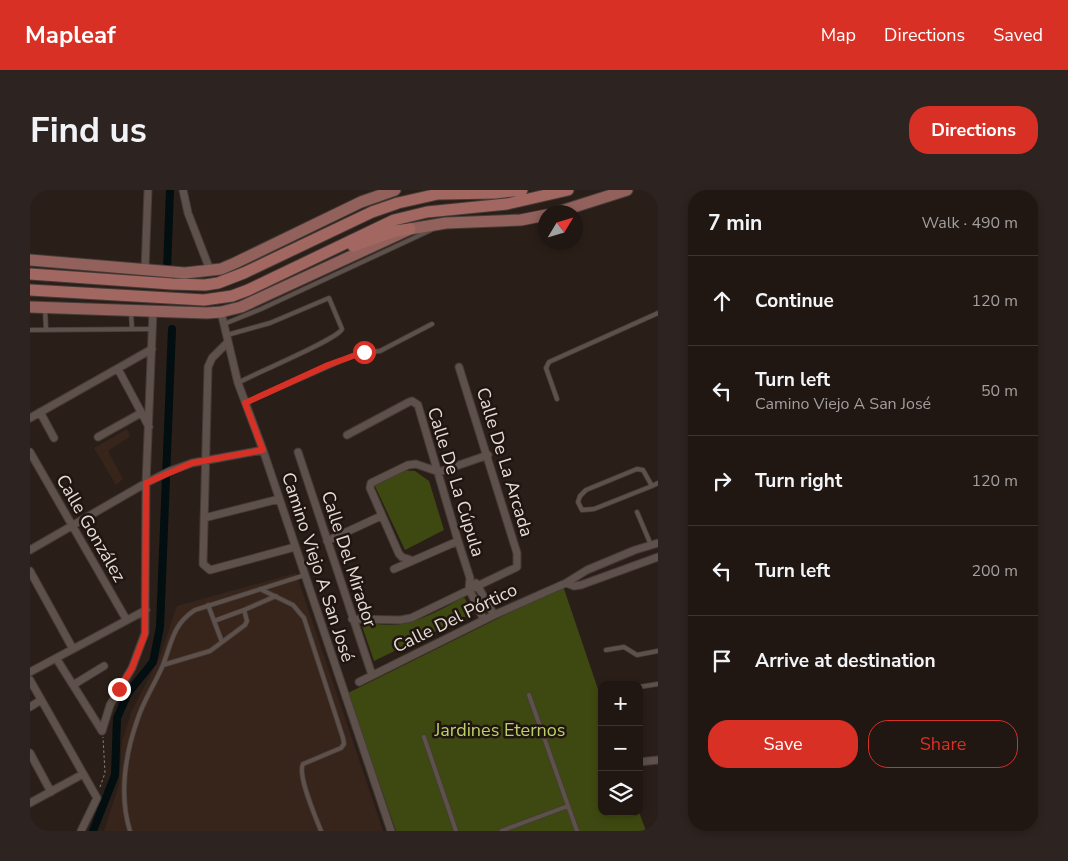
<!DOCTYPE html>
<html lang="en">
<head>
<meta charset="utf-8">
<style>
  :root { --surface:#201612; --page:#2d2320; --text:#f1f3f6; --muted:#a29f9f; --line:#3d3532; --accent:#d93025 }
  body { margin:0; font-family:"Nunito Sans",sans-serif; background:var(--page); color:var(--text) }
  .controls { position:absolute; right:15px; bottom:15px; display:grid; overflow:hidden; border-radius:10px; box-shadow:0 2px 8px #0003 }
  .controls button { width:45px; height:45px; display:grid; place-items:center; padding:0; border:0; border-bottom:1px solid var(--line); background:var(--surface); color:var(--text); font:25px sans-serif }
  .compass { position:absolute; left:508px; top:15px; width:45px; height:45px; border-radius:50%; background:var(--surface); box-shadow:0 2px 8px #0003; rotate:52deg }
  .stop { position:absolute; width:15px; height:15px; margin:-11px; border:4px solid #d93025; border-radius:50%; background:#fff }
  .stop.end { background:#d93025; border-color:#fff; box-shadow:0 1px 5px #0008 }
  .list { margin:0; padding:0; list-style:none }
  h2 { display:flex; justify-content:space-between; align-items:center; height:65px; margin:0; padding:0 20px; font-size:21px }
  h2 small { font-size:16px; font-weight:400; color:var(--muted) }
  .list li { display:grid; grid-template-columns:32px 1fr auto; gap:15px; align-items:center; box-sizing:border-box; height:90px; padding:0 20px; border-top:1px solid var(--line) }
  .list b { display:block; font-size:19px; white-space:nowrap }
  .list p { margin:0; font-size:16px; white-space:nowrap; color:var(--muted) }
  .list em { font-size:16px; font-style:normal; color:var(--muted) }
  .actions { display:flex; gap:10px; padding:15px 20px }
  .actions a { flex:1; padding:11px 0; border:1px solid var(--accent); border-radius:20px; text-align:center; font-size:18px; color:var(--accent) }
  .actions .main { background:var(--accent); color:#fff }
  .icon { flex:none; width:28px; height:28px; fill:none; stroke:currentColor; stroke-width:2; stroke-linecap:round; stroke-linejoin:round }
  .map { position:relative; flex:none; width:628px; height:641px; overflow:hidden; border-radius:20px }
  header { display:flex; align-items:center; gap:30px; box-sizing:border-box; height:70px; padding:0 25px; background:var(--accent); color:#fff }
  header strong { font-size:24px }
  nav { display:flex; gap:28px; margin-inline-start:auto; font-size:18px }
  .intro { display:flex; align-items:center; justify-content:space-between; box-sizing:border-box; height:120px; padding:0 30px }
  h1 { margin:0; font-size:35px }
  .button { padding:12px 22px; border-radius:20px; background:var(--accent); color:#fff; font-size:18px; font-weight:700 }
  main { display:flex; gap:30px; padding:0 30px }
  aside { flex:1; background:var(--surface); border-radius:20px; box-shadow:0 2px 8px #0003 }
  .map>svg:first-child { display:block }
  .built { fill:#37251c }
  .green { fill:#3e4911 }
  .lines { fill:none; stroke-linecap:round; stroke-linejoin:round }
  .canal { stroke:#020e10; stroke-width:8 }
  .service-casing { stroke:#453b37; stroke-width:5.5 }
  .minor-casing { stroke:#453b37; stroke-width:9 }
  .primary-casing { stroke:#453b37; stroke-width:13 }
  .trunk-casing { stroke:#453b37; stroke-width:13 }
  .path { stroke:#8d827d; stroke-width:1; stroke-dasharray:2.5 2.5; stroke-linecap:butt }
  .service { stroke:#5e504a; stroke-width:4 }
  .minor { stroke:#5e504a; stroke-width:7 }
  .primary { stroke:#92615b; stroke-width:11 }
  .trunk { stroke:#a36761; stroke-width:11 }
  .route { stroke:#d93025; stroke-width:6 }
  .labels { text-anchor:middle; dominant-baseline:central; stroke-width:5; stroke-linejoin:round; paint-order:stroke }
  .street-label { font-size:18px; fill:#e6ddd9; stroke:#20150f }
  .park-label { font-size:18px; fill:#bad16b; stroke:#20150f }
</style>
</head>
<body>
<header>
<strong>Mapleaf</strong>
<nav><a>Map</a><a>Directions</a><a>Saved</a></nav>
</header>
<div class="intro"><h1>Find us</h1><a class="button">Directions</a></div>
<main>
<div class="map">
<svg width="628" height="641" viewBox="0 0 628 641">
  <rect width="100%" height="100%" fill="#2a1e18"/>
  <path class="built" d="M97 239 100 246 78 261 93 289 86 295 64 258Z
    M266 383 353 641H74L89 595 92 552 101 523 130 466 147 416Z"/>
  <path class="green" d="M370 280 385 281 399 291 414 340 375 360 344 294Z
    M533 396 572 511V622H609L616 641H366L318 503Z
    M434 407 443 423 344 471 332 436 336 433C348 434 360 436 372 434 394 430 415 417 434 407Z"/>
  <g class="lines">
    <path class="canal" d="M137 80 140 0
      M63 641 85 585 87 528 98 503 123 472 130 437 142 139"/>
    <g class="service-casing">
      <path id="service" d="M15 119 16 139
        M101 122 102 139
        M194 134 231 119 401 40
        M0 140 123 139
        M197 145 240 133 299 108 312 139C307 150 225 183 208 193
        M527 209 516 178 519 172 628 123
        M215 213 329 163 350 161 402 134
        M622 296 613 280 607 279 556 300 550 306 548 312 552 320 564 319 622 296 628 293
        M607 322 621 355
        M230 399 263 415 274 428 313 548 314 554 311 558 273 574C267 585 286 628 291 641
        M178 415 192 452
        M214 420 246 406
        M576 460 594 457 607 465 628 461
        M133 475 180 461 215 435 217 431 214 420 184 431
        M609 497 628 494
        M499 505 547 641
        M394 547 426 641
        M100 641C89 606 95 565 107 531 113 511 125 494 133 475 142 452 143 434 165 420L275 385
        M471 641 538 616"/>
    </g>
    <g class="minor-casing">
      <path id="minor" d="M153 0 158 23 180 80
        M115 80 118 0
        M191 122 208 193 233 260 361 641
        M198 152 182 168 178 177 173 374 180 380 265 357
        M88 179 119 237
        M10 222 24 248
        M0 228 122 159
        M317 245 379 212 382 211 388 215 428 351 440 388 439 399 454 430
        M68 247 111 223
        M0 262 96 429
        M268 262 342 485
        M174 328 249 309
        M297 351 351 326
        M0 360 116 293 140 281 162 273 233 260
        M381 370 372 367 369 364 340 298 341 293 378 275 386 274 409 282 458 265
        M364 379 428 351
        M0 381 43 459
        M446 393 464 425
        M536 393 544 396 551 395 628 367
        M322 429 370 430 381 428 487 377V363L429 177
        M26 468 72 541
        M0 482 116 420
        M0 490 67 608 51 641
        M329 492 464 425 536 393 557 380 605 360 628 353
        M43 495 74 476
        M0 517 11 510
        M72 541 80 515 102 478 115 443 116 293 123 121
        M0 563 21 602
        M609 572 628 570
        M0 613 53 584"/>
    </g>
    <g class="primary-casing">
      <path id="primary" d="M528 22 597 0
        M0 70 155 83 191 79 205 73 331 12 365 0
        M0 117 177 123 191 122 211 117 380 39 416 33 491 30 516 25"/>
    </g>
    <g class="trunk-casing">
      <path id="trunk" d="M323 56 365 41 380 39
        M0 84 142 94 175 95 188 93 214 83 342 22 368 13 408 4 465 3 492 0
        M0 100 174 110 202 106 218 100 364 30 397 22 477 14 538 0"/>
    </g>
    <path class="path" d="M70 597 75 583 73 547"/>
    <use href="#service" class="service"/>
    <use href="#minor" class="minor"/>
    <use href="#primary" class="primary"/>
    <use href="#trunk" class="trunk"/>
  </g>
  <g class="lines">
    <path class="route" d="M89 499 102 478 115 444 116 293 162 273 233 260 215 213 298 175 334 162"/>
  </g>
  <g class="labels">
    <g class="street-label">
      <text transform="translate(475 272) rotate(73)">Calle De La Arcada</text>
      <text transform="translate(426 292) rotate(73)">Calle De La Cúpula</text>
      <text transform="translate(61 338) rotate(60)">Calle González</text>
      <text transform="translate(319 369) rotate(72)">Calle Del Mirador</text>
      <text transform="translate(288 377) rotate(72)">Camino Viejo A San José</text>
      <text transform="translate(425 428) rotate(-26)">Calle Del Pórtico</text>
    </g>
    <g class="park-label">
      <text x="470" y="540">Jardines Eternos</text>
    </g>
  </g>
</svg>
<div class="controls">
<button>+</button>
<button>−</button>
<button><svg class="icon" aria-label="layers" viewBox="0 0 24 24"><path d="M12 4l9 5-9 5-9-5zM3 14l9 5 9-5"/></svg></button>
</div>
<svg class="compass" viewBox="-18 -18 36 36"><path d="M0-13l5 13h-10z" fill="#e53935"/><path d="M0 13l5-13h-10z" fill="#a29f9f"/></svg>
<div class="stop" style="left:334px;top:162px"></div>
<div class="stop end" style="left:89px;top:499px"></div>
</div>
<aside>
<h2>7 min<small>Walk · 490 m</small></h2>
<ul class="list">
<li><svg class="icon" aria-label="ahead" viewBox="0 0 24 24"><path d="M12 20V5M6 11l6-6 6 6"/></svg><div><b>Continue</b></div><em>120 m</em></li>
<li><svg class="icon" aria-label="left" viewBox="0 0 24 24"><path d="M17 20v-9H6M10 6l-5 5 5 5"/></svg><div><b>Turn left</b><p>Camino Viejo A San José</p></div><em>50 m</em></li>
<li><svg class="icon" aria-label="right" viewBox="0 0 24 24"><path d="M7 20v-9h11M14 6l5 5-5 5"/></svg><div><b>Turn right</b></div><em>120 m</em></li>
<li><svg class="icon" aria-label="left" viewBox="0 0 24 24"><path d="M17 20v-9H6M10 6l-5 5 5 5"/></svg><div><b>Turn left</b></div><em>200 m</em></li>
<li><svg class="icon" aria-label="arrive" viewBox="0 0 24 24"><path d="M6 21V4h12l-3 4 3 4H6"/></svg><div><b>Arrive at destination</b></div></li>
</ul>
<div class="actions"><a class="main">Save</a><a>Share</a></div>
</aside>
</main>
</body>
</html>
